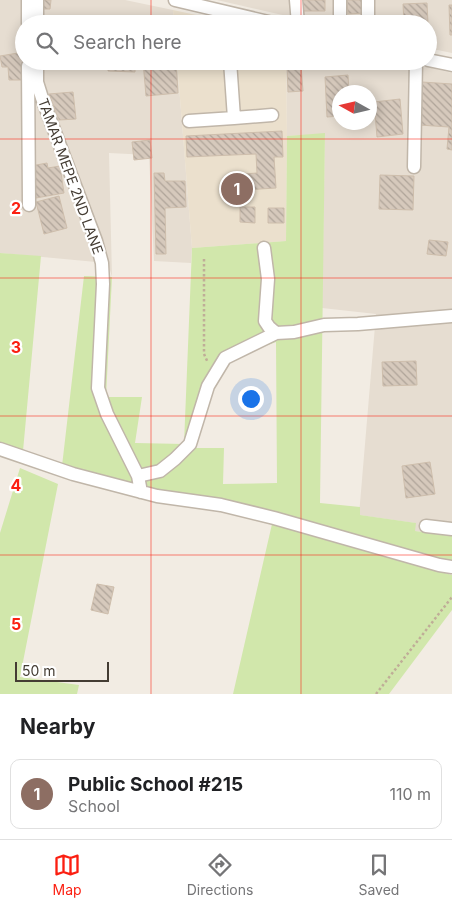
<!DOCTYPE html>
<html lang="en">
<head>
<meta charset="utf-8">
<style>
  :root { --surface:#fff; --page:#f6f6f6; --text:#202124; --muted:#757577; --line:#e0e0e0; --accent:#fb1f11 }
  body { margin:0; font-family:Inter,sans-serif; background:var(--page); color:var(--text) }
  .compass { position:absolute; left:332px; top:85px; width:45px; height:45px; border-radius:50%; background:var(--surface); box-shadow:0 2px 12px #0003; rotate:278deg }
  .scale { position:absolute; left:15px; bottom:12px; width:94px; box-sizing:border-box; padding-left:5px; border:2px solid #443c33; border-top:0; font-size:14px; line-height:18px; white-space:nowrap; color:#443c33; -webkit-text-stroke:4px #fff; paint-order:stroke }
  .you { position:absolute; left:250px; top:398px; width:18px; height:18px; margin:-12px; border:4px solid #fff; border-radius:50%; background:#1a73e8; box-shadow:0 0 0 8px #1a73e833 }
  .badge { display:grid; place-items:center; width:32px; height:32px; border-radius:50%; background:var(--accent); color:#fff; font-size:16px; font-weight:700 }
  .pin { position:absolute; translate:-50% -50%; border:2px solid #fff; box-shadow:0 1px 5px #0006 }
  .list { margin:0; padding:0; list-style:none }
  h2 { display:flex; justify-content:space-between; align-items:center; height:65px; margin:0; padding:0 20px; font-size:21px }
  h2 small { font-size:16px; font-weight:400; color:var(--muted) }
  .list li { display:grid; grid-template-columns:32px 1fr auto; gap:15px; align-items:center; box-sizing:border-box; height:70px; margin:0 10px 10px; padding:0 10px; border:1px solid var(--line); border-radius:10px }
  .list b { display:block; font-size:19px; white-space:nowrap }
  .list p { margin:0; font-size:16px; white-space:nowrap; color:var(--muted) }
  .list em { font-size:16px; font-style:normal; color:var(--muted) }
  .icon { flex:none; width:28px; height:28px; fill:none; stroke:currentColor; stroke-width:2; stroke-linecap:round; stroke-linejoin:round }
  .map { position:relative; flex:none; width:452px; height:694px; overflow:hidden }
  .search { position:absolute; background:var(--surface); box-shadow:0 2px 12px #0003; left:15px; right:15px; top:15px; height:55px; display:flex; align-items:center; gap:12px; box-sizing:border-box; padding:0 18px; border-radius:28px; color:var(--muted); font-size:19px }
  .sheet { height:145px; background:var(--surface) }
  nav { display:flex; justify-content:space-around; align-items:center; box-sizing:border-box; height:70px; border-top:1px solid var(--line); background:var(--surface); font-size:14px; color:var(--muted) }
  nav a { display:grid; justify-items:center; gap:2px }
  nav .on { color:var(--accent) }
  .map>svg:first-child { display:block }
  .residential { fill:#e6ddd1; fill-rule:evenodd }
  .education { fill:#ebe0cd }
  .grass { fill:#d1e7ab; fill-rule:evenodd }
  .building { fill:url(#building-back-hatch); stroke:#cebeac }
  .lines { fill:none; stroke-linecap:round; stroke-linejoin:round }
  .minor-casing { stroke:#c0b6a9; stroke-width:15 }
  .path { stroke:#bfad97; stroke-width:2.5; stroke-dasharray:2.5 2.5; stroke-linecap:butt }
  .minor { stroke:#fff; stroke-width:12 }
  .grid { fill:none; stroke:#fb1f11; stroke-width:1; stroke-opacity:0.55 }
  .labels { text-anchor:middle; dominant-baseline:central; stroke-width:4.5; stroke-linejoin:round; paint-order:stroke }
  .street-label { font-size:14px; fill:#443c33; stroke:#fff }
  .grid-label { font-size:16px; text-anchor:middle; font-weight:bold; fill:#fb1f11; stroke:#fff; stroke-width:4.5; stroke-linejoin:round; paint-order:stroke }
</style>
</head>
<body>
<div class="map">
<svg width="452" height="694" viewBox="0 0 452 694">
  <defs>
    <pattern id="building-back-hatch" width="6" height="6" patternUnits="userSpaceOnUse" patternTransform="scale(1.25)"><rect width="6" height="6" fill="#d6c9bc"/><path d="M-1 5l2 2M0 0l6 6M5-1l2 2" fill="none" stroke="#afa499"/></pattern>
  </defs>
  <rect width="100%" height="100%" fill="#f2ece3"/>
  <path class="residential" d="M0 0H24V61L34 84 95 255 96 262 0 253Z
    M40 0H125L173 10 174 24H40Z
    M217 0H452V53L428 48V24H322Z
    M41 61H177L192 248 191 263 154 261 149 155 109 153 112 277 104 250 41 82Z
    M286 61H403L452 73V536L415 531V523L359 515 376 314 322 308 325 134 287 136ZM340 92H370V122H340Z"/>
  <path class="education" d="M173 10 238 24H174Z
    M177 61H286L287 136 286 241 192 248Z"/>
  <path class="grass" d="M325 133 320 503 360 507V515L416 523 415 531 452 536V563L156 493 62 466 84 276 112 277 106 397H142L135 443 184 444 192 248 286 241 287 136ZM276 342 277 483 223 484 224 448H193C198 431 214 373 227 363 241 352 260 348 276 342Z
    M0 253 41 256 23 451 0 442Z
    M20 468 58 484 20 677 79 685 77 694H0V533Z
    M272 524 452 575V610L389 694H233Z"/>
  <path class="building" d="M42 0H51L50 9H41Z
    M299 0H325V11H299Z
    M347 0H364L365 13 348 14Z
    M427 3 428 24H404L403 4Z
    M449 5H452V35H450Z
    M69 18V24H43V19Z
    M24 52V80H9L8 67H2L0 56Z
    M108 61H135V72L108 71Z
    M143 61H176L178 93 146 96Z
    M301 65 303 91 288 92 287 66Z
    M348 75 349 92H340V116L327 117 325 77Z
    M422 82 452 84V150L447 149 449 127 419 125Z
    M73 92 76 119 59 120 49 94Z
    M400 99 403 134 377 137 374 102Z
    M282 131 283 157H274L276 188 244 190 243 174 257 173 256 154 187 157 186 136Z
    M150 140 152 158 134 160 132 142Z
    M47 163 48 168 60 166 64 193 36 198 31 166Z
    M154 173H164L165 181H185L186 207 165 208 166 254H156Z
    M380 175 414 176 413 210 379 209Z
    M59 196 67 228 44 234 36 202Z
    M240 207H255V223L240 222Z
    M268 208H284V223H268Z
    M429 240 448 242 446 256 427 254Z
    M416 361 417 385 383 386 382 362Z
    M430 462 435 494 406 498 402 466Z
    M97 584 114 587 108 614 91 610Z"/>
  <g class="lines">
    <g class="minor-casing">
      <path id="minor" d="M28 0V24
        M175 0 277 24
        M296 0 298 24
        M340 0V24
        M368 0V24
        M37 24V0
        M428 60 452 65
        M37 61V82L42 98 96 241 102 263 103 284 98 388 107 414 138 476 141 492
        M28 66 29 205
        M234 118 272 115
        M189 121 234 118 230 61
        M414 167 416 61
        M264 248 268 279 265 321 269 327 276 333
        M0 449 73 474 157 496 221 505 274 518 439 565 452 567
        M138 476 160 471 175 459 190 444 208 386 225 358 276 333 294 332 324 325 358 324 452 316
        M426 526 452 529"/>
    </g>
    <path class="path" d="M204 259V354L208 363
      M376 694 452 597"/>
    <use href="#minor" class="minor"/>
  </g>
  <path class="grid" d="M151 0V24M301 0V24M151 61V694M301 61V694M0 139H452M0 278H452M0 416H452M0 555H452"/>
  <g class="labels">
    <g class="street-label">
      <text transform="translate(71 176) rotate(70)">TAMAR MEPE 2ND LANE</text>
    </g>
  </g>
  <g class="grid-label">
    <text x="16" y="214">2</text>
    <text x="16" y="353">3</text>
    <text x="16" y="491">4</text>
    <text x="16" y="630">5</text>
  </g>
</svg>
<svg class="compass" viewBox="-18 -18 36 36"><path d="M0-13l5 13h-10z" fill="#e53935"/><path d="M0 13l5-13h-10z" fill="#757577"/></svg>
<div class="scale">50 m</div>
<div class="you"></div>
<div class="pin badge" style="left:237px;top:189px;background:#8d6e63">1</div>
<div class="search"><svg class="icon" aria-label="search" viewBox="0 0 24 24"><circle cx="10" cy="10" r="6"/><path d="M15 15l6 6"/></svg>Search here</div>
</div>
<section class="sheet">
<h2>Nearby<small></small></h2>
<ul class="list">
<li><span class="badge" style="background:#8d6e63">1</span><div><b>Public School #215</b><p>School</p></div><em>110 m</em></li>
</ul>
</section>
<nav>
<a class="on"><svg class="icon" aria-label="map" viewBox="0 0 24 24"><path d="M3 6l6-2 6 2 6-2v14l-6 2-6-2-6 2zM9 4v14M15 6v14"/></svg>Map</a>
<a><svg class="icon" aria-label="directions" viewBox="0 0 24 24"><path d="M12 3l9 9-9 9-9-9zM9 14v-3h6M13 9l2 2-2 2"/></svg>Directions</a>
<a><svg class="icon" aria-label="saved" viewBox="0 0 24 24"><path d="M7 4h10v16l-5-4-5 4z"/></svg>Saved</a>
</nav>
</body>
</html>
